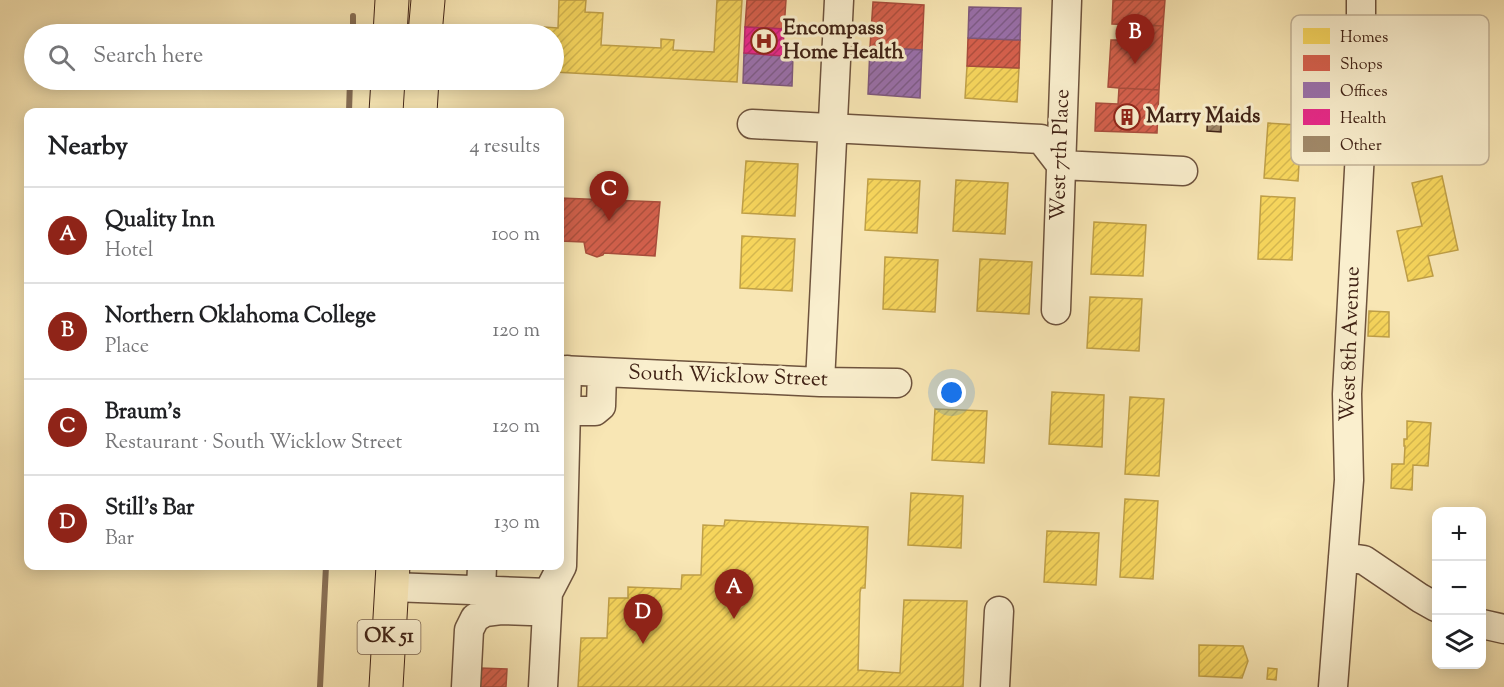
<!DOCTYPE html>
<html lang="en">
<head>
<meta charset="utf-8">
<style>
  :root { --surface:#fff; --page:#f2f2f2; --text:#202124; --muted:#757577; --line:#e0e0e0; --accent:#8f2418 }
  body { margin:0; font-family:"Sorts Mill Goudy",serif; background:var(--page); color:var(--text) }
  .controls { position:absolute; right:18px; bottom:18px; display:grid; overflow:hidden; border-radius:12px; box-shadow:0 3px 15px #0003 }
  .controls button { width:54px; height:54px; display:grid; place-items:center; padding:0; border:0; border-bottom:2px solid var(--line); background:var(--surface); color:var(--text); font:30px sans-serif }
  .you { position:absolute; left:952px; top:393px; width:21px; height:21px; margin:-15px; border:4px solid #fff; border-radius:50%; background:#1a73e8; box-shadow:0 0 0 9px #1a73e833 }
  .badge { display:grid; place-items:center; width:39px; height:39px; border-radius:50%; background:var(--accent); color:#fff; font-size:20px; font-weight:700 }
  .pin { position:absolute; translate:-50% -50px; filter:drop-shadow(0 2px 3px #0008) }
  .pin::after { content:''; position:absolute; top:32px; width:21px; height:18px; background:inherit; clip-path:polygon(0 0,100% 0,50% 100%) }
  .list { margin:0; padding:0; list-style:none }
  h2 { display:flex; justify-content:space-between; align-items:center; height:78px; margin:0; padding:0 24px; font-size:26px }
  h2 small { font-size:20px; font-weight:400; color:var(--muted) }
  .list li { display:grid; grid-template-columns:39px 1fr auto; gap:18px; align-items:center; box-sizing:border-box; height:96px; padding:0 24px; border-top:2px solid var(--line) }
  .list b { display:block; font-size:22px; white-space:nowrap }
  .list p { margin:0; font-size:20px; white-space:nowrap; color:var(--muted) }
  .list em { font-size:20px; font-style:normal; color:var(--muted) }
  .icon { flex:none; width:33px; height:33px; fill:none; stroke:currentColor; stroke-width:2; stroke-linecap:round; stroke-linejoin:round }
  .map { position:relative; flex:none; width:1504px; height:687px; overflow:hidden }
  .search { position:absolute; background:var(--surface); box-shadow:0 3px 15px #0003; left:24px; top:24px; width:540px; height:66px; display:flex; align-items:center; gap:15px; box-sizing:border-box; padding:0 21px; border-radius:33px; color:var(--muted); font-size:22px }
  .panel { position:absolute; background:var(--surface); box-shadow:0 3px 15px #0003; left:24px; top:108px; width:540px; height:462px; border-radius:12px }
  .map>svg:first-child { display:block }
  .homes { fill:url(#homes-hatch); stroke:#bf9f47; stroke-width:1.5 }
  .shops { fill:url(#shops-hatch); stroke:#a94d3c; stroke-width:1.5 }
  .offices { fill:url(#offices-hatch); stroke:#7e597e; stroke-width:1.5 }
  .health { fill:url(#health-hatch); stroke:#b52767; stroke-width:1.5 }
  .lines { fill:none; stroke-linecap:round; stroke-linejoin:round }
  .stream { stroke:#896f54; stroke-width:6 }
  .building { fill:url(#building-hatch); stroke:#402215; stroke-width:1.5 }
  .minor-casing { stroke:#6e533d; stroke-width:31 }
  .highway-casing { stroke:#402215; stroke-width:35 }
  .minor { stroke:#faefce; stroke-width:28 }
  .highway { stroke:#f8e6b4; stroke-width:33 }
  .labels { text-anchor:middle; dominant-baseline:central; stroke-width:6; stroke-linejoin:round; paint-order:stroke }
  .shield { fill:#faefce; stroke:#78604c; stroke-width:1.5 }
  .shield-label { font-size:20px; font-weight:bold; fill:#402215 }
  .poi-label { font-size:21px; font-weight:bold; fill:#402215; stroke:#faefce; text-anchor:start }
  .street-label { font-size:21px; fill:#402215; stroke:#faefce }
  .key { fill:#faefce; stroke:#c2b296; stroke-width:1.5 }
  .key-label { font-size:16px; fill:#402215 }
</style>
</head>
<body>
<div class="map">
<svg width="1504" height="687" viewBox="0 0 1504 687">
  <defs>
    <pattern id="homes-hatch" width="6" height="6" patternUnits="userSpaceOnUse" patternTransform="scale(1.5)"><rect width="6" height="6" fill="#f6d55c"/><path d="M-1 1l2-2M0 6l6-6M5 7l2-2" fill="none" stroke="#d4b74f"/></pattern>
    <pattern id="shops-hatch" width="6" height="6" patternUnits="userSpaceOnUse" patternTransform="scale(1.5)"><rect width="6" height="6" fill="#d6604d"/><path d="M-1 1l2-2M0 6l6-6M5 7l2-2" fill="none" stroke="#af4f3f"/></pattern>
    <pattern id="offices-hatch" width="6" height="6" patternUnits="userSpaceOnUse" patternTransform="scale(1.5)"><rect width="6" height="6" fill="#9970ab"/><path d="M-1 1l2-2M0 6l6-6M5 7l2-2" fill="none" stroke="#7e5c8a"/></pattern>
    <pattern id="health-hatch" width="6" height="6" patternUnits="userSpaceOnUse" patternTransform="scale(1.5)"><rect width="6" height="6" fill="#e7298a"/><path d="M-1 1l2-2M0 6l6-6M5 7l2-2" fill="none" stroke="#bd2370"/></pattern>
    <pattern id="building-hatch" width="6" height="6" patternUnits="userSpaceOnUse" patternTransform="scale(1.5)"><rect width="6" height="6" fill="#a08868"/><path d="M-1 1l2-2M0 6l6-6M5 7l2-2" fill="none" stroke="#846f54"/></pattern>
  </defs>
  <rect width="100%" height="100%" fill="#f8e6b4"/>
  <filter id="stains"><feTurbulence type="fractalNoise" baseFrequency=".00333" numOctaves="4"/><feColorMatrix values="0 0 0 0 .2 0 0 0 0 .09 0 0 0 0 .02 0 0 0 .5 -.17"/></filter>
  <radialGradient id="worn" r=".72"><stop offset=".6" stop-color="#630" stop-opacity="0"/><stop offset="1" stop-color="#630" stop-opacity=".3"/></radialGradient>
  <path class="homes" d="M559 0H586L585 12 603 13 601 45 661 48V39L674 40 673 50 714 52 717 0H742L737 82 554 72V34H544V27L558 28Z
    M967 66 1019 68 1017 102 965 98Z
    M1268 123 1298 125 1297 147H1300L1298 181 1264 178Z
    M746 161 798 164 795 216 742 213Z
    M1442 176 1458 250 1428 256 1433 276 1408 281 1397 231 1422 226 1412 183Z
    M868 179 920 181 917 233 865 230Z
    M956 180 1008 183 1005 234 953 231Z
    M1261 196 1295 198 1292 260 1258 259Z
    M1094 222 1146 225 1143 276 1091 274Z
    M742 236 795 239 792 291 740 288Z
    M885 257 938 260 935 312 883 309Z
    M980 259 1032 262 1029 314 977 311Z
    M1090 297 1142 299 1139 351 1087 348Z
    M1369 311 1389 312V337L1368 336Z
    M1052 392 1104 395 1102 447 1049 444Z
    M1130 397 1164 399 1159 476 1125 474Z
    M935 409 987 411 984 463 932 460Z
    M1407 421 1431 423 1428 466 1413 465 1412 490 1391 488 1392 464H1404L1405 446H1404V439H1407Z
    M911 493 963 496 961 548 908 545Z
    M1125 499 1158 501 1153 579 1120 577Z
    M725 520 868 527 865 588H861L860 592 858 670 900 673 904 600 967 601 963 687H578L581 638H607L609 598H628V587L681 589 682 575H701L703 525 724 526Z
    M1047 531 1099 533 1096 585 1044 582Z
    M1199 645 1243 646 1248 661 1242 678 1199 676Z
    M1268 668 1277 669 1276 680 1267 679Z"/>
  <path class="shops" d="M747 0H786L784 29 745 27Z
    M1113 0H1165L1163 26 1112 24Z
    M873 2 924 5 922 50 870 47Z
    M1123 24 1163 26 1159 90 1119 88 1108 87 1111 40H1121Z
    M968 38 1020 40 1019 68 967 66Z
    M1119 88 1159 90 1157 133 1095 131 1096 103 1118 104Z
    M560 198 660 202 655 256 604 253 603 255 597 257 586 253 584 242 560 241Z
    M480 668 507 669 506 687H479Z"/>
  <path class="offices" d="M969 7 1021 8 1020 40 968 38Z
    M870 47 922 50 920 98 868 94Z
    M744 53 793 56 792 86 743 83Z"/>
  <path class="health" d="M745 27 784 29 783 56 744 53Z"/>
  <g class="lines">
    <path class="stream" d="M353 34V16
      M349 112 350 80
      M320 687 326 566"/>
  </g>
  <path class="building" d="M1208 107H1221V132L1207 131Z"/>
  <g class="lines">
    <g class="minor-casing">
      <path id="minor" d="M752 124 1041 139 1061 165 1183 171
        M1056 310 1067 0
        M560 370 820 382 897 383
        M820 382 839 0
        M566 411H595L601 406 602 372
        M1343 557 1364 560 1420 598 1436 607
        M392 587 548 593 562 566 567 370
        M481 591 482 566
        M1482 624 1504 629
        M466 687 469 630 475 618 485 612 501 610 530 611
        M543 687 548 593
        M995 687 999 611
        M1333 687 1349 480 1347 394 1361 133V0"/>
    </g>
    <g class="highway-casing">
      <path id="highway" d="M390 34 392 0
        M425 34 428 0
        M386 112 388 80
        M420 112 422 80
        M386 687 393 566"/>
    </g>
    <use href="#minor" class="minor"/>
    <use href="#highway" class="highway"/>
  </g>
  <defs>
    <g id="hospital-ring" transform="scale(1.35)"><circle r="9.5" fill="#faefce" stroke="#8f2418" stroke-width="1.5"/><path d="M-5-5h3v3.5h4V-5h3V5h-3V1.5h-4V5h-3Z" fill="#8f2418"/></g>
    <g id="building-ring" transform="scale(1.35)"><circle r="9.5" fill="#faefce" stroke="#8f2418" stroke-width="1.5"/><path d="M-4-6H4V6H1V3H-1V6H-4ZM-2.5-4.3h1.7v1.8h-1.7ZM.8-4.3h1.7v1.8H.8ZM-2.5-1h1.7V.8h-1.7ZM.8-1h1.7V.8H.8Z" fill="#8f2418"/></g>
  </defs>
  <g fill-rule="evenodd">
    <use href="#hospital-ring" x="764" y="41"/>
    <use href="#building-ring" x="1127" y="117"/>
  </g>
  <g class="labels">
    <rect class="shield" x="357.5" y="620" width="63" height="34" rx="4.5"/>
    <g class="shield-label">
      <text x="389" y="637">OK 51</text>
    </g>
    <g class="poi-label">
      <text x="783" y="29">Encompass<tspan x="783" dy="24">Home Health</tspan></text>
      <text x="1146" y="117">Marry Maids</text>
    </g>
    <g class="street-label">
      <text transform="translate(1061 155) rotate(-88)">West 7th Place</text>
      <text transform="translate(1351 344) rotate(-88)">West 8th Avenue</text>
      <text transform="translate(728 377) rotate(2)">South Wicklow Street</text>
    </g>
  </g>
  <rect x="1291" y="15" width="198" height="150" rx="9" class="key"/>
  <rect x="1303" y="28" width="27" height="16" fill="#f6d55c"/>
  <rect x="1303" y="55" width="27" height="16" fill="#d6604d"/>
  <rect x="1303" y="82" width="27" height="16" fill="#9970ab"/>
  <rect x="1303" y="109" width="27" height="16" fill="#e7298a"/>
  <rect x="1303" y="136" width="27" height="16" fill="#a08868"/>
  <g class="key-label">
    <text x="1340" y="42">Homes</text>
    <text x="1340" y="69">Shops</text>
    <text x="1340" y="96">Offices</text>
    <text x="1340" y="123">Health</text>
    <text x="1340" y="150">Other</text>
  </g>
  <rect width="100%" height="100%" filter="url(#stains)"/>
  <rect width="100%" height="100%" fill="url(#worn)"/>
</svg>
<div class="controls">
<button>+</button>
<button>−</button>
<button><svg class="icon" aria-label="layers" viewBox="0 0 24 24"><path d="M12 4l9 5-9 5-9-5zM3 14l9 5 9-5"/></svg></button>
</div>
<div class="you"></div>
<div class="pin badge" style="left:734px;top:619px">A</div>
<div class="pin badge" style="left:1135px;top:64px">B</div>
<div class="pin badge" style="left:609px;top:221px">C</div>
<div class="pin badge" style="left:643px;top:644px">D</div>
<div class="search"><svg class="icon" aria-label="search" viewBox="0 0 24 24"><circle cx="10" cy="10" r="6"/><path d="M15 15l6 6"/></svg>Search here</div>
<section class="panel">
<h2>Nearby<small>4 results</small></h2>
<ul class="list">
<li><span class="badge">A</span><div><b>Quality Inn</b><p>Hotel</p></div><em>100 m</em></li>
<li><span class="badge">B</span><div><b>Northern Oklahoma College</b><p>Place</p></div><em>120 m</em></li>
<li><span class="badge">C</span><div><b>Braum's</b><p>Restaurant · South Wicklow Street</p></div><em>120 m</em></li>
<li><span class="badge">D</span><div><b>Still's Bar</b><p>Bar</p></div><em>130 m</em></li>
</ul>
</section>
</div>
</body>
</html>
